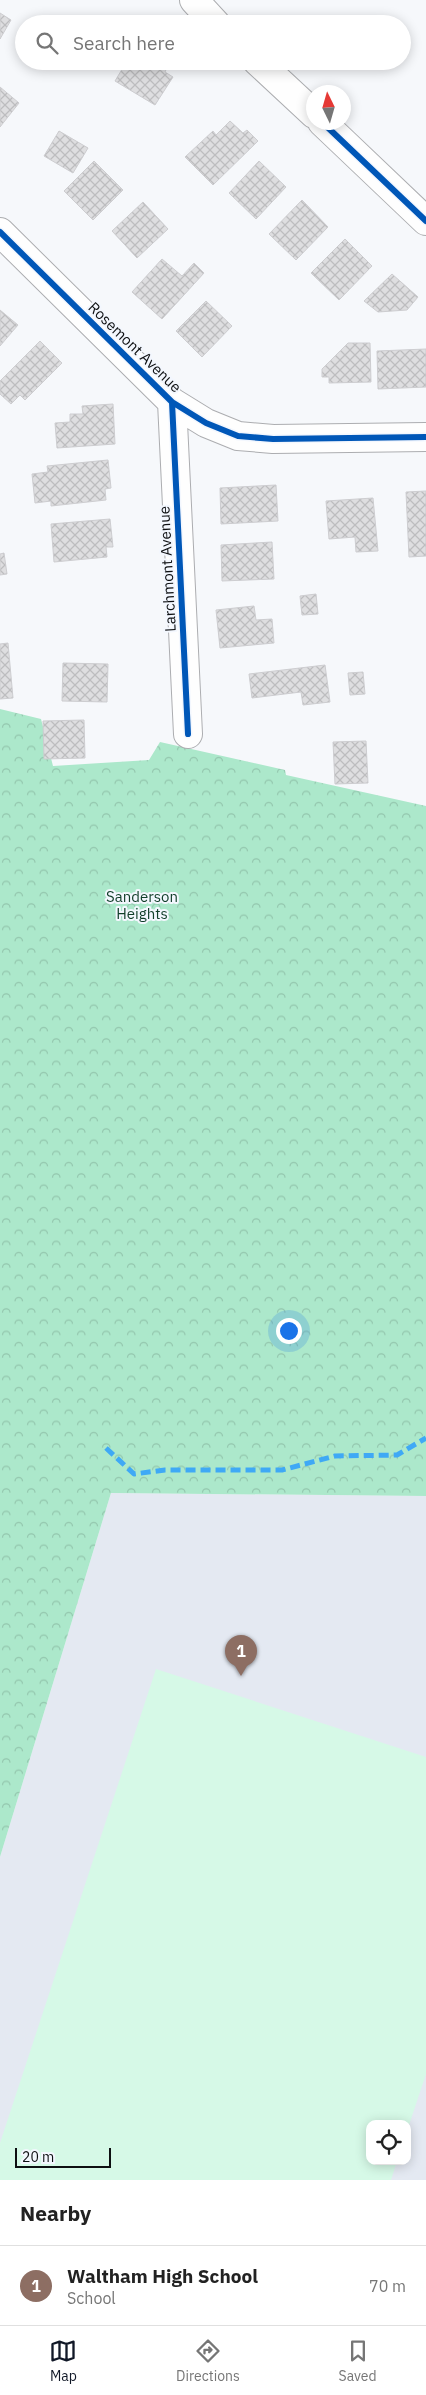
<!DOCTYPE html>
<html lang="en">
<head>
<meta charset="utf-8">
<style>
  :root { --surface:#fff; --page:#f2f2f2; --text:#222; --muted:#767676; --line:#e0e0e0; --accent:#111827 }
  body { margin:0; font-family:"IBM Plex Sans",sans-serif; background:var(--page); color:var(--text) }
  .controls { position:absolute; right:15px; bottom:15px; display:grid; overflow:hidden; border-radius:10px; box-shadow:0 2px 12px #0003 }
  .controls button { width:45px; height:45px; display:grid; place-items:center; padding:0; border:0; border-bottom:1px solid var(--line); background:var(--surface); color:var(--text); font:25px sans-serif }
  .compass { position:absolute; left:306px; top:85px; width:45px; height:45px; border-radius:50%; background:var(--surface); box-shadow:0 2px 12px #0003; rotate:355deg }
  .scale { position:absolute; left:15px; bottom:12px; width:96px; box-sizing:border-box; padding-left:5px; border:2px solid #0e1012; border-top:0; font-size:14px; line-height:18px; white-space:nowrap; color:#0e1012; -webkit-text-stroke:4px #f3f7fe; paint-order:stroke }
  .you { position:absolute; left:288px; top:1330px; width:18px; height:18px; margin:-12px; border:4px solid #fff; border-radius:50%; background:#1a73e8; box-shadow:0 0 0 8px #1a73e833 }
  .badge { display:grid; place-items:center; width:32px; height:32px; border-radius:50%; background:var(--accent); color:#fff; font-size:16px; font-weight:700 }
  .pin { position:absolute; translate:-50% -41px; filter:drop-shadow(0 1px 2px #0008) }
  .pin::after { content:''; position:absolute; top:26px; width:18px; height:15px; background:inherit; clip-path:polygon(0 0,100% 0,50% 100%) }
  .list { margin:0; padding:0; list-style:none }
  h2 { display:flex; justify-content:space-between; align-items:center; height:65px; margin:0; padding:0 20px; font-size:21px }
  h2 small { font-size:16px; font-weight:400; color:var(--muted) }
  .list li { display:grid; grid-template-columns:32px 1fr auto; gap:15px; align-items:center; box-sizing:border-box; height:80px; padding:0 20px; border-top:1px solid var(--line) }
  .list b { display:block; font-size:19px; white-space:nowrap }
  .list p { margin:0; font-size:16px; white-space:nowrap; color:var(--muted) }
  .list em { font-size:16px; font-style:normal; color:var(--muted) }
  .icon { flex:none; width:28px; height:28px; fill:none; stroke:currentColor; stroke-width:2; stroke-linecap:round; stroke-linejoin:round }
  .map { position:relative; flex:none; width:426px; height:2180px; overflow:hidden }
  .search { position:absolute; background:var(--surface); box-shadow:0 2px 12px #0003; left:15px; right:15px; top:15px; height:55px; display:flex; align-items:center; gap:12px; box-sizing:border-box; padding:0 18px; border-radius:28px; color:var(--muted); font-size:19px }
  .sheet { height:145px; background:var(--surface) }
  nav { display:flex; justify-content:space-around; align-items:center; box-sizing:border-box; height:70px; border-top:1px solid var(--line); background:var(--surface); font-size:14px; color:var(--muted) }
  nav a { display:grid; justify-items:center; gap:2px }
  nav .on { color:var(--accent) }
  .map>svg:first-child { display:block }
  .built { fill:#e4e9f2; fill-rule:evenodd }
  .forest { fill:url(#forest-crowns) }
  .pitch { fill:#d6f9e7 }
  .building { fill:url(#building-cross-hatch); stroke:#cdcdd0 }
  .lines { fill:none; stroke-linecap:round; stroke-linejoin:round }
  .minor-casing { stroke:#acadb0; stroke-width:30 }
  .minor { stroke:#fefefe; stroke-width:28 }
  .quiet { stroke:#3fa9f5; stroke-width:5; stroke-dasharray:10 5; stroke-linecap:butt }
  .cycleway-casing { stroke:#f3f7fe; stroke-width:9 }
  .cycleway { stroke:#0057b8; stroke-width:6 }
  .labels { text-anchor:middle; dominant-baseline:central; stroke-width:4; stroke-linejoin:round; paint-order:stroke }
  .street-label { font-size:15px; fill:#0e1012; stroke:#f3f7fe }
  .park-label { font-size:15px; fill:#103e29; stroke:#f3f7fe }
</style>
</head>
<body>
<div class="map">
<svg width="426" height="2180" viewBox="0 0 426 2180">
  <defs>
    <pattern id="forest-crowns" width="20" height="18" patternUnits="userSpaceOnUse" patternTransform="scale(1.25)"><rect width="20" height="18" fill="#ace8cb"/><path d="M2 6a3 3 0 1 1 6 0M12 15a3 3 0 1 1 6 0" fill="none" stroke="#93c6ad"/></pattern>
    <pattern id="building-cross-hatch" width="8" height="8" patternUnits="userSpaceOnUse" patternTransform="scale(1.25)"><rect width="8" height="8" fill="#dedee0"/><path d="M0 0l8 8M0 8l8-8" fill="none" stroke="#bdbdbf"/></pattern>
  </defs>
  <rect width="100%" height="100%" fill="#f6f8fb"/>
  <path class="built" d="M111 1493 426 1496V2180H0V1857ZM370 2124H407V2161H370Z"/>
  <path class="forest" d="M0 709 41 719 53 766 149 760 160 742 285 770 286 775 426 806V1496L111 1493 0 1857Z"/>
  <path class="pitch" d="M156 1669 426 1757V2074L407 2131V2124H370V2161H397L391 2180H0V2143Z"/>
  <path class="building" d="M0 13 11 20 0 39Z
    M127 61H162L168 65 165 72 173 77 155 105 115 81Z
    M0 87 19 103 0 127Z
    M230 121 243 133 247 130 258 141 213 185 185 157 213 131 216 135Z
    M59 131 88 148 73 173 44 156Z
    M94 161 123 190 93 220 64 191Z
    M259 161 286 187 256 219 229 193Z
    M302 200 328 227 296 260 269 234Z
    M143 202 168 229 137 258 112 231Z
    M345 239 372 266 339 300 311 273Z
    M162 259 182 276 194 263 204 273 162 319 132 292Z
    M392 274 418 297 407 310 378 312 364 301Z
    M206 301 232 326 202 357 176 331Z
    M0 310 18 325 0 346Z
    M40 341 62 363 25 400 20 395 11 404 0 394V381Z
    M348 343H370L371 382 329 383V377H322V369Z
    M426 349V387L378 389 377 351Z
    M113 404 115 444 57 448 55 423 70 422V414H83L82 406Z
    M108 460 111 488 105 489 106 500 51 506V501L35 503 32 474 48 472 47 466Z
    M276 485 278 521 221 524 220 488Z
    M426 491V556L409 557 406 492Z
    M373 498 378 551 356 552 355 537 329 539 326 501Z
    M110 519 113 547H106L107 557 54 562 51 524Z
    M272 542 274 579 222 581 221 545Z
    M4 553 7 574 0 575V554Z
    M316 594 318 614 302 615 300 596Z
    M254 606 256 620 272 619 274 643 220 648 216 610Z
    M8 643 13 698 0 699V644Z
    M63 663 108 664 107 702 62 701Z
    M325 665 330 702 303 705 301 692 252 698 249 674Z
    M363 672 365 694 350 695 348 673Z
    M84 720 85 758 44 759 43 721Z
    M366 741 368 783 335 784 333 742Z"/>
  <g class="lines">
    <g class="minor-casing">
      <path id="minor" d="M194 0 216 24
        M257 61 314 114
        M322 122 426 221
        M0 232 172 402 206 423 238 436 273 439 426 437
        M172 402 188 734"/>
    </g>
    <use href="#minor" class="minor"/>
    <path class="quiet" d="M106 1448 134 1474 165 1470H282L335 1456 397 1455 426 1438"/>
    <g class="cycleway-casing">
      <path id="cycleway" d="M322 122 426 221
        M0 232 172 402 206 423 238 436 273 439 426 437
        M172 402 188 734"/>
    </g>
    <use href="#cycleway" class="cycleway"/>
  </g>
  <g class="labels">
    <g class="street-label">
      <text transform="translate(135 347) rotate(44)">Rosemont Avenue</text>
      <text transform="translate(167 569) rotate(-93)">Larchmont Avenue</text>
    </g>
    <g class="park-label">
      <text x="142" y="896">Sanderson<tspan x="142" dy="17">Heights</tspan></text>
    </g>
  </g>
</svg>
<div class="controls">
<button><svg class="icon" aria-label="locate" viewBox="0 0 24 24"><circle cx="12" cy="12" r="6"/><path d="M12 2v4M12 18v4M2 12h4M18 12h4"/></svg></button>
</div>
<svg class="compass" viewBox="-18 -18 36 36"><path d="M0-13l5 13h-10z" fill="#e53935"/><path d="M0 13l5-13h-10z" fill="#767676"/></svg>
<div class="scale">20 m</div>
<div class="you"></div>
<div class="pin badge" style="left:241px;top:1676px;background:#8d6e63">1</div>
<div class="search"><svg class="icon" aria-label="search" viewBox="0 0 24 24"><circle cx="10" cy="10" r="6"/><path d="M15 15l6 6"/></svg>Search here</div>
</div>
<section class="sheet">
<h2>Nearby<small></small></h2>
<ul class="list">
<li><span class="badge" style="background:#8d6e63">1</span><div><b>Waltham High School</b><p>School</p></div><em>70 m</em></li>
</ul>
</section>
<nav>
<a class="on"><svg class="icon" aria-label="map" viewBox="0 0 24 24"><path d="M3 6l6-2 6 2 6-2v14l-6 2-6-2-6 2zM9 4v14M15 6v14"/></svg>Map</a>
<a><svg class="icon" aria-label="directions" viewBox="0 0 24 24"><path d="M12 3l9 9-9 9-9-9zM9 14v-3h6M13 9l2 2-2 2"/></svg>Directions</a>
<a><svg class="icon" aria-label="saved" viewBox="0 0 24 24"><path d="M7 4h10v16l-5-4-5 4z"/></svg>Saved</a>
</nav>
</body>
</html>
